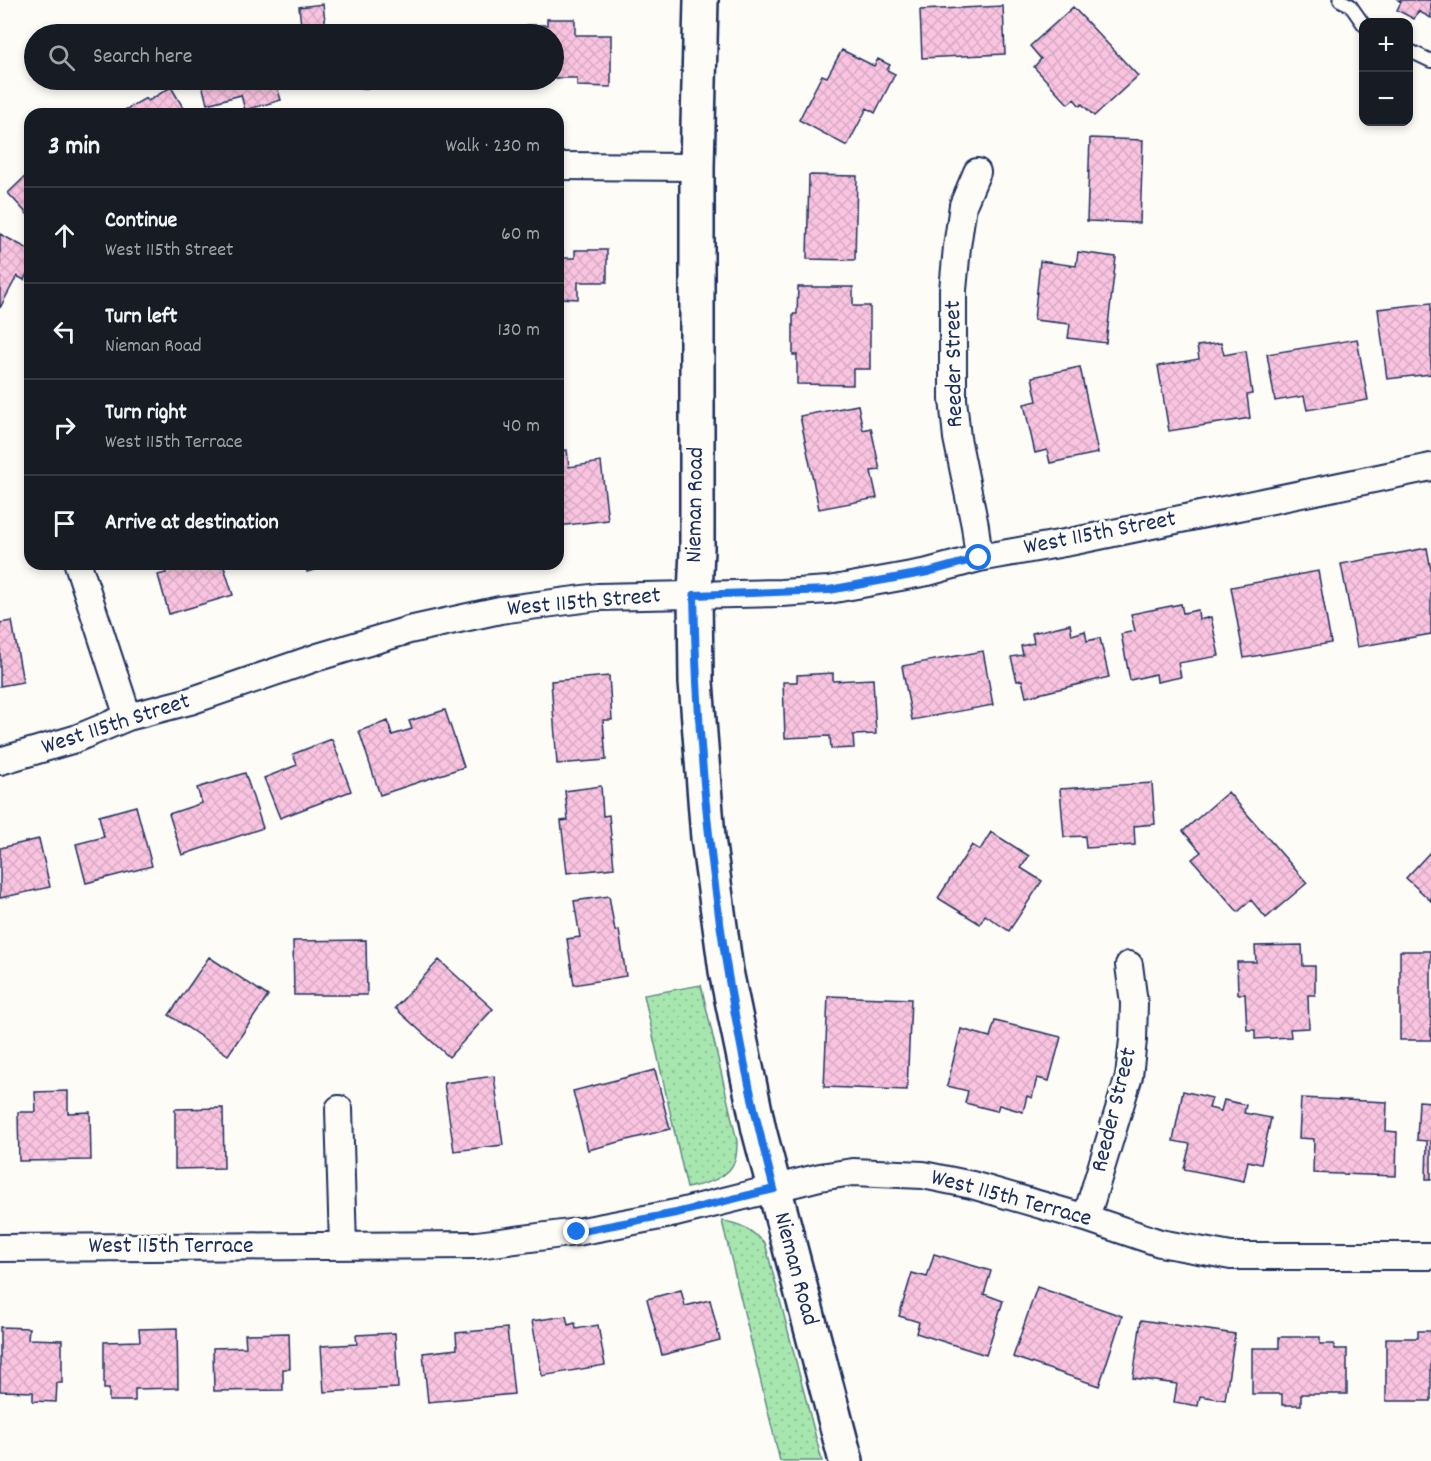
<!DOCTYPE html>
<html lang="en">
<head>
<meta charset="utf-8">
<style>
  :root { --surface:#171b24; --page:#20242c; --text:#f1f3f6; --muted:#9ea1a6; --line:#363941 }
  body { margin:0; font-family:Dekko,sans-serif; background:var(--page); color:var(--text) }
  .controls { position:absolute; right:18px; top:18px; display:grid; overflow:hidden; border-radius:12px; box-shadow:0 3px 9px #0003 }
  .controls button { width:54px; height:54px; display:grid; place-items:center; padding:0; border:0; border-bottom:2px solid var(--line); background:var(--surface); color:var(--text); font:30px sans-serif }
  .stop { position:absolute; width:18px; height:18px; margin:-14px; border:4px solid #1a73e8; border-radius:50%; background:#fff }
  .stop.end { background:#1a73e8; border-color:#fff; box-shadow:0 2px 6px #0008 }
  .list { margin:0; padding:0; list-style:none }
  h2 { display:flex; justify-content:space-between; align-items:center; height:78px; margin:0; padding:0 24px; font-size:26px }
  h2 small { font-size:20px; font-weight:400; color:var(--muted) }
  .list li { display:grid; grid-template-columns:39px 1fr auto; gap:18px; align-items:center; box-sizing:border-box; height:96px; padding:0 24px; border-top:2px solid var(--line) }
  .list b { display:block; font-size:22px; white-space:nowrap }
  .list p { margin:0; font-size:20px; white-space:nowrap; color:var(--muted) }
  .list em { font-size:20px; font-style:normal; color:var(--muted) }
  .icon { flex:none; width:33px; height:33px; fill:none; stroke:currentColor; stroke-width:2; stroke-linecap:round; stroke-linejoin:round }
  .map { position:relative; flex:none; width:1431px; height:1461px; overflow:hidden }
  .search { position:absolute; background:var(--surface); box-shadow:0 3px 9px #0003; left:24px; top:24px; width:540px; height:66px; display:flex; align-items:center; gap:15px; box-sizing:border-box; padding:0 21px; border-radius:33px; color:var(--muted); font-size:22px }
  .panel { position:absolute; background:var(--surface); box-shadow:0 3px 9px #0003; left:24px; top:108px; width:540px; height:462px; border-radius:18px }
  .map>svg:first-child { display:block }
  .grass { fill:url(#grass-dots); stroke:#618b86; stroke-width:1.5 }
  .building { fill:url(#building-cross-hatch); stroke:#1b2f5e; stroke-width:1.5 }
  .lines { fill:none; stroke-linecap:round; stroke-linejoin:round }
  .lane-casing { stroke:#1b2f5e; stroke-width:16 }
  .street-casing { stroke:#1b2f5e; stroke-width:30 }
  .secondary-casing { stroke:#1b2f5e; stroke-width:38 }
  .lane { stroke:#fdfcf7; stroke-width:12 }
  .street { stroke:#fdfcf7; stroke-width:26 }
  .secondary { stroke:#fdfcf7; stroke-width:33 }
  .route { stroke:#1a73e8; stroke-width:8 }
  .labels { text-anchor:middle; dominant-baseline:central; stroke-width:6; stroke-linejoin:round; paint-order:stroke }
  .street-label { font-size:24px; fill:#1b2f5e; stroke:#fdfcf7 }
</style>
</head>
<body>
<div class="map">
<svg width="1431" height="1461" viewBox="0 0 1431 1461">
  <defs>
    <pattern id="grass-dots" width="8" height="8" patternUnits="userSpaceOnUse" patternTransform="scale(1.5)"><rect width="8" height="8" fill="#a7e7af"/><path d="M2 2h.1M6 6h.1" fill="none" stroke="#8fc699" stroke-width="1.8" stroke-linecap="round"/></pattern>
    <pattern id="building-cross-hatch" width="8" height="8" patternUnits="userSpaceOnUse" patternTransform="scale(1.5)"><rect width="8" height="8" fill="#fac4e0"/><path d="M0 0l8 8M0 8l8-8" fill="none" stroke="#d6a9c3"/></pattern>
  </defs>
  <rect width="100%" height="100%" fill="#fdfcf7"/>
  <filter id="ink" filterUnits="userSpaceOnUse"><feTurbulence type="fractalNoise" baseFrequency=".0167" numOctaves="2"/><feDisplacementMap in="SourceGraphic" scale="12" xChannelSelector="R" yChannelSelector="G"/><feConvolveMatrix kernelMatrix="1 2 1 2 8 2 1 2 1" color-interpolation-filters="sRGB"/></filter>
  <g filter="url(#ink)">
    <path class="grass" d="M701 985 737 1141C737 1147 737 1154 735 1160 729 1179 704 1184 687 1188L644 995Z
      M722 1221C741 1223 751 1230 765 1243L822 1461H780Z"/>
    <path class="building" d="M1398 0H1431V18L1418 11 1414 19 1397 10 1401 2Z
      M323 4 326 29 365 25 366 34 385 31 386 34H302L299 7Z
      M1003 6 1005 54 922 58 920 10Z
      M1073 7 1138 76 1094 116 1082 104 1080 106 1074 99 1068 104 1034 67 1041 59 1030 46Z
      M547 19H575V35H611V87L577 86V78H554V34H527V25H547Z
      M481 33V34H422Z
      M842 50 874 66 878 59 890 65 887 70 895 74 875 113 867 108 847 146 799 120 822 75 827 77Z
      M201 80H275L281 100 245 110 241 95 207 104Z
      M360 80H395V85L361 89Z
      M171 87 187 114H118L146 98 148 101Z
      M1090 138 1143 140 1140 223 1087 221Z
      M30 172V217L8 193Z
      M809 175 857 176 855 260 807 259Z
      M0 234 30 250V268L24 280 17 276 0 308Z
      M575 250H607V282H578V299L558 298V251H563L562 258H575Z
      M1078 252 1116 257 1106 343 1068 338 1070 324 1034 320 1040 261 1076 266Z
      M798 287H853V306H870V369H853V385L797 384V355H793V314H797Z
      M1431 303V374L1387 379 1378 309Z
      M1357 339 1368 400 1307 410 1304 396 1275 401 1267 354Z
      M1221 343 1224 355 1246 351 1252 394 1247 395 1250 418 1169 431 1158 366 1199 359 1197 346Z
      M1080 367 1098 453 1050 463 1047 450 1035 453 1024 404 1037 401 1032 377Z
      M858 405 863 430 871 428 880 470 871 471 877 498 819 509 800 416Z
      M567 450 569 467 601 462 608 520 558 526V451Z
      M1427 548 1431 570V634L1357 647 1341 564Z
      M164 564H223L233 595 169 614 158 575 166 573Z
      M305 564H334L307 572Z
      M1318 571 1331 643 1244 658 1231 587Z
      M1181 604 1183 613 1198 610 1199 620 1211 617 1219 656 1178 663 1181 677 1157 682 1156 674 1130 680 1121 634 1135 631 1131 614Z
      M12 621 23 682 0 686V623Z
      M1070 624 1072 635 1085 631 1087 641 1100 638 1109 677 1026 697 1022 680 1017 681 1011 657 1023 655 1021 646 1034 643 1032 633Z
      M983 651 993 705 912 720 902 666Z
      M833 673V681L873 679 876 734 853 735 854 748 831 749 830 736 785 738 783 682H797V675Z
      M609 676 612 720H603L606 760 557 764 551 681Z
      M445 710 464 767 380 795 359 731 388 721 392 735 412 729 409 721Z
      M332 739 351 791 280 818 264 778 297 765 293 754Z
      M245 773 263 828 182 855 169 814 202 803 197 788Z
      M1152 783 1155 824 1134 826 1135 845 1086 848 1085 836 1064 837 1060 789Z
      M601 786 603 816 609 815 614 868 567 873 561 821 568 820 565 791Z
      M1228 792 1307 883 1266 918 1251 900 1238 912 1192 859 1201 852 1183 831Z
      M136 806 152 866 86 883 76 844 104 837 99 816Z
      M991 832 1029 856 1021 868 1042 881 1009 931 985 915 980 924 938 898 972 845 980 850Z
      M39 839 50 887 0 898V848Z
      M1431 851V901L1406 878Z
      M609 896 615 931 619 930 626 976 574 985 567 939 580 937 574 901Z
      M366 940 367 995H294L293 941Z
      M1302 945 1303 966H1315V995H1308L1309 1028 1290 1029 1291 1037 1255 1039V1030H1247L1245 994H1238L1237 962H1256L1255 946Z
      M1400 951H1431V1040H1400Z
      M209 957 268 996 228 1055 169 1015Z
      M439 960 493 1009 449 1057 395 1008Z
      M828 996 911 999 907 1090 824 1087Z
      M995 1021 1061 1037 1049 1081 1037 1078 1032 1098 1027 1096 1023 1112 999 1105 997 1111 965 1103 968 1091 947 1086 961 1029 990 1037Z
      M655 1070 670 1129 588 1150 573 1091Z
      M494 1076 503 1145 454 1151 444 1083Z
      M68 1091V1113L90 1112 91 1160 19 1161 18 1112H36L35 1092Z
      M1183 1091 1212 1098 1209 1108 1221 1111 1224 1100 1246 1105 1244 1113 1271 1118 1261 1164 1248 1161 1244 1181 1184 1169 1190 1144 1173 1141Z
      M1301 1098 1387 1102 1386 1131 1397 1132 1396 1176 1313 1173 1314 1139 1299 1138Z
      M1419 1101 1431 1102V1179H1426L1427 1141 1417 1140Z
      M223 1108 224 1168 175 1169V1109Z
      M934 1254 991 1271 984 1294 1003 1301 986 1355 916 1333 919 1322 899 1316 912 1273 927 1277Z
      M1037 1287 1122 1316 1099 1386 1013 1357Z
      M681 1290 685 1306 710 1300 720 1340 662 1355 647 1299Z
      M566 1316 568 1325 575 1323 576 1329 598 1325 605 1365 542 1376 532 1321Z
      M1141 1320 1235 1334 1225 1400 1200 1396 1198 1406 1174 1402 1177 1384 1133 1378Z
      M0 1327 29 1328 28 1339 62 1340V1383H57L56 1402 33 1401V1392L0 1391Z
      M177 1328 178 1388 135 1389V1401H109V1389H104V1342L140 1341 139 1329Z
      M507 1328 514 1394 428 1402 423 1353 457 1349 456 1333Z
      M1418 1331H1431V1401H1386V1338H1418Z
      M289 1333 290 1369H283V1390L214 1391 213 1348 246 1347 245 1334Z
      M395 1333 398 1388 324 1392 321 1346 357 1344 356 1335Z
      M1279 1337H1320V1344H1334V1349H1347V1394H1301V1405H1282V1394H1252V1348H1279Z"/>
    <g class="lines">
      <g class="lane-casing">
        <path id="lane" d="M1340 0 1350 5 1364 25
          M1408 50 1431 61"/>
      </g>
      <g class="street-casing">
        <path id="street" d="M558 166 697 167
          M977 172 963 205 957 247 953 290V399L957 438 975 526 979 558
          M78 564 128 717
          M0 761 75 739 128 717 190 701 318 657 409 630 500 610 598 597 781 593 829 590 928 572 979 558 1070 542 1431 467
          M339 1109 343 1246
          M1086 1218 1129 1076 1133 1040 1134 1003 1129 965
          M0 1248 477 1245 577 1232 676 1213 820 1177 853 1172 923 1175 972 1185 1086 1218 1160 1243 1231 1256H1431"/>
      </g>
      <g class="secondary-casing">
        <path id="secondary" d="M701 0 697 167V549L695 595 696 682 708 838 726 971 759 1130 846 1461"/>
      </g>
      <use href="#lane" class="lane"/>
      <use href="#street" class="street"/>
      <use href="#secondary" class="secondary"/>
    </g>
  </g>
  <g class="lines" filter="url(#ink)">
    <path class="route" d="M577 1232 676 1213 774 1189C722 994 698 796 694 595L829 590 928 572 979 558"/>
  </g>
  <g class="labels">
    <g class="street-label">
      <text transform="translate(955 364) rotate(-91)">Reeder Street</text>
      <text transform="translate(696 505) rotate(-89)">Nieman Road</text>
      <text transform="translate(1100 534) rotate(-11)">West 115th Street</text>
      <text transform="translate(584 603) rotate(-5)">West 115th Street</text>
      <text transform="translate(116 725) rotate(-18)">West 115th Street</text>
      <text transform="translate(1115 1110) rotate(-76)">Reeder Street</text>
      <text transform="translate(1011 1199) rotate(15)">West 115th Terrace</text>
      <text x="171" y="1247">West 115th Terrace</text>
      <text transform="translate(795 1269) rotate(75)">Nieman Road</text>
    </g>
  </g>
</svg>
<div class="controls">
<button>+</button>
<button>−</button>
</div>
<div class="stop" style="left:979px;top:558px"></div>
<div class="stop end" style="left:577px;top:1232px"></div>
<div class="search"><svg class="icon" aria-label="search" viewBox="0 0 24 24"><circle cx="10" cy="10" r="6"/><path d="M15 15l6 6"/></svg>Search here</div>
<section class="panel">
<h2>3 min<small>Walk · 230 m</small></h2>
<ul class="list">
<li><svg class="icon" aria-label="ahead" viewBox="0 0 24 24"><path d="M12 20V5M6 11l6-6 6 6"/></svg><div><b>Continue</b><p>West 115th Street</p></div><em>60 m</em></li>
<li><svg class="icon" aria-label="left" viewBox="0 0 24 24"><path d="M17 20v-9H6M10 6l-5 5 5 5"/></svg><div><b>Turn left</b><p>Nieman Road</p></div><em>130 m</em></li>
<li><svg class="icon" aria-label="right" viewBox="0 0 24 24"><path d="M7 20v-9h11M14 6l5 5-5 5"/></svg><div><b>Turn right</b><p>West 115th Terrace</p></div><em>40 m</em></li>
<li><svg class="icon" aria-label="arrive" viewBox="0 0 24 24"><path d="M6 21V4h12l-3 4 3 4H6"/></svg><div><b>Arrive at destination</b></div></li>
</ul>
</section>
</div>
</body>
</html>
